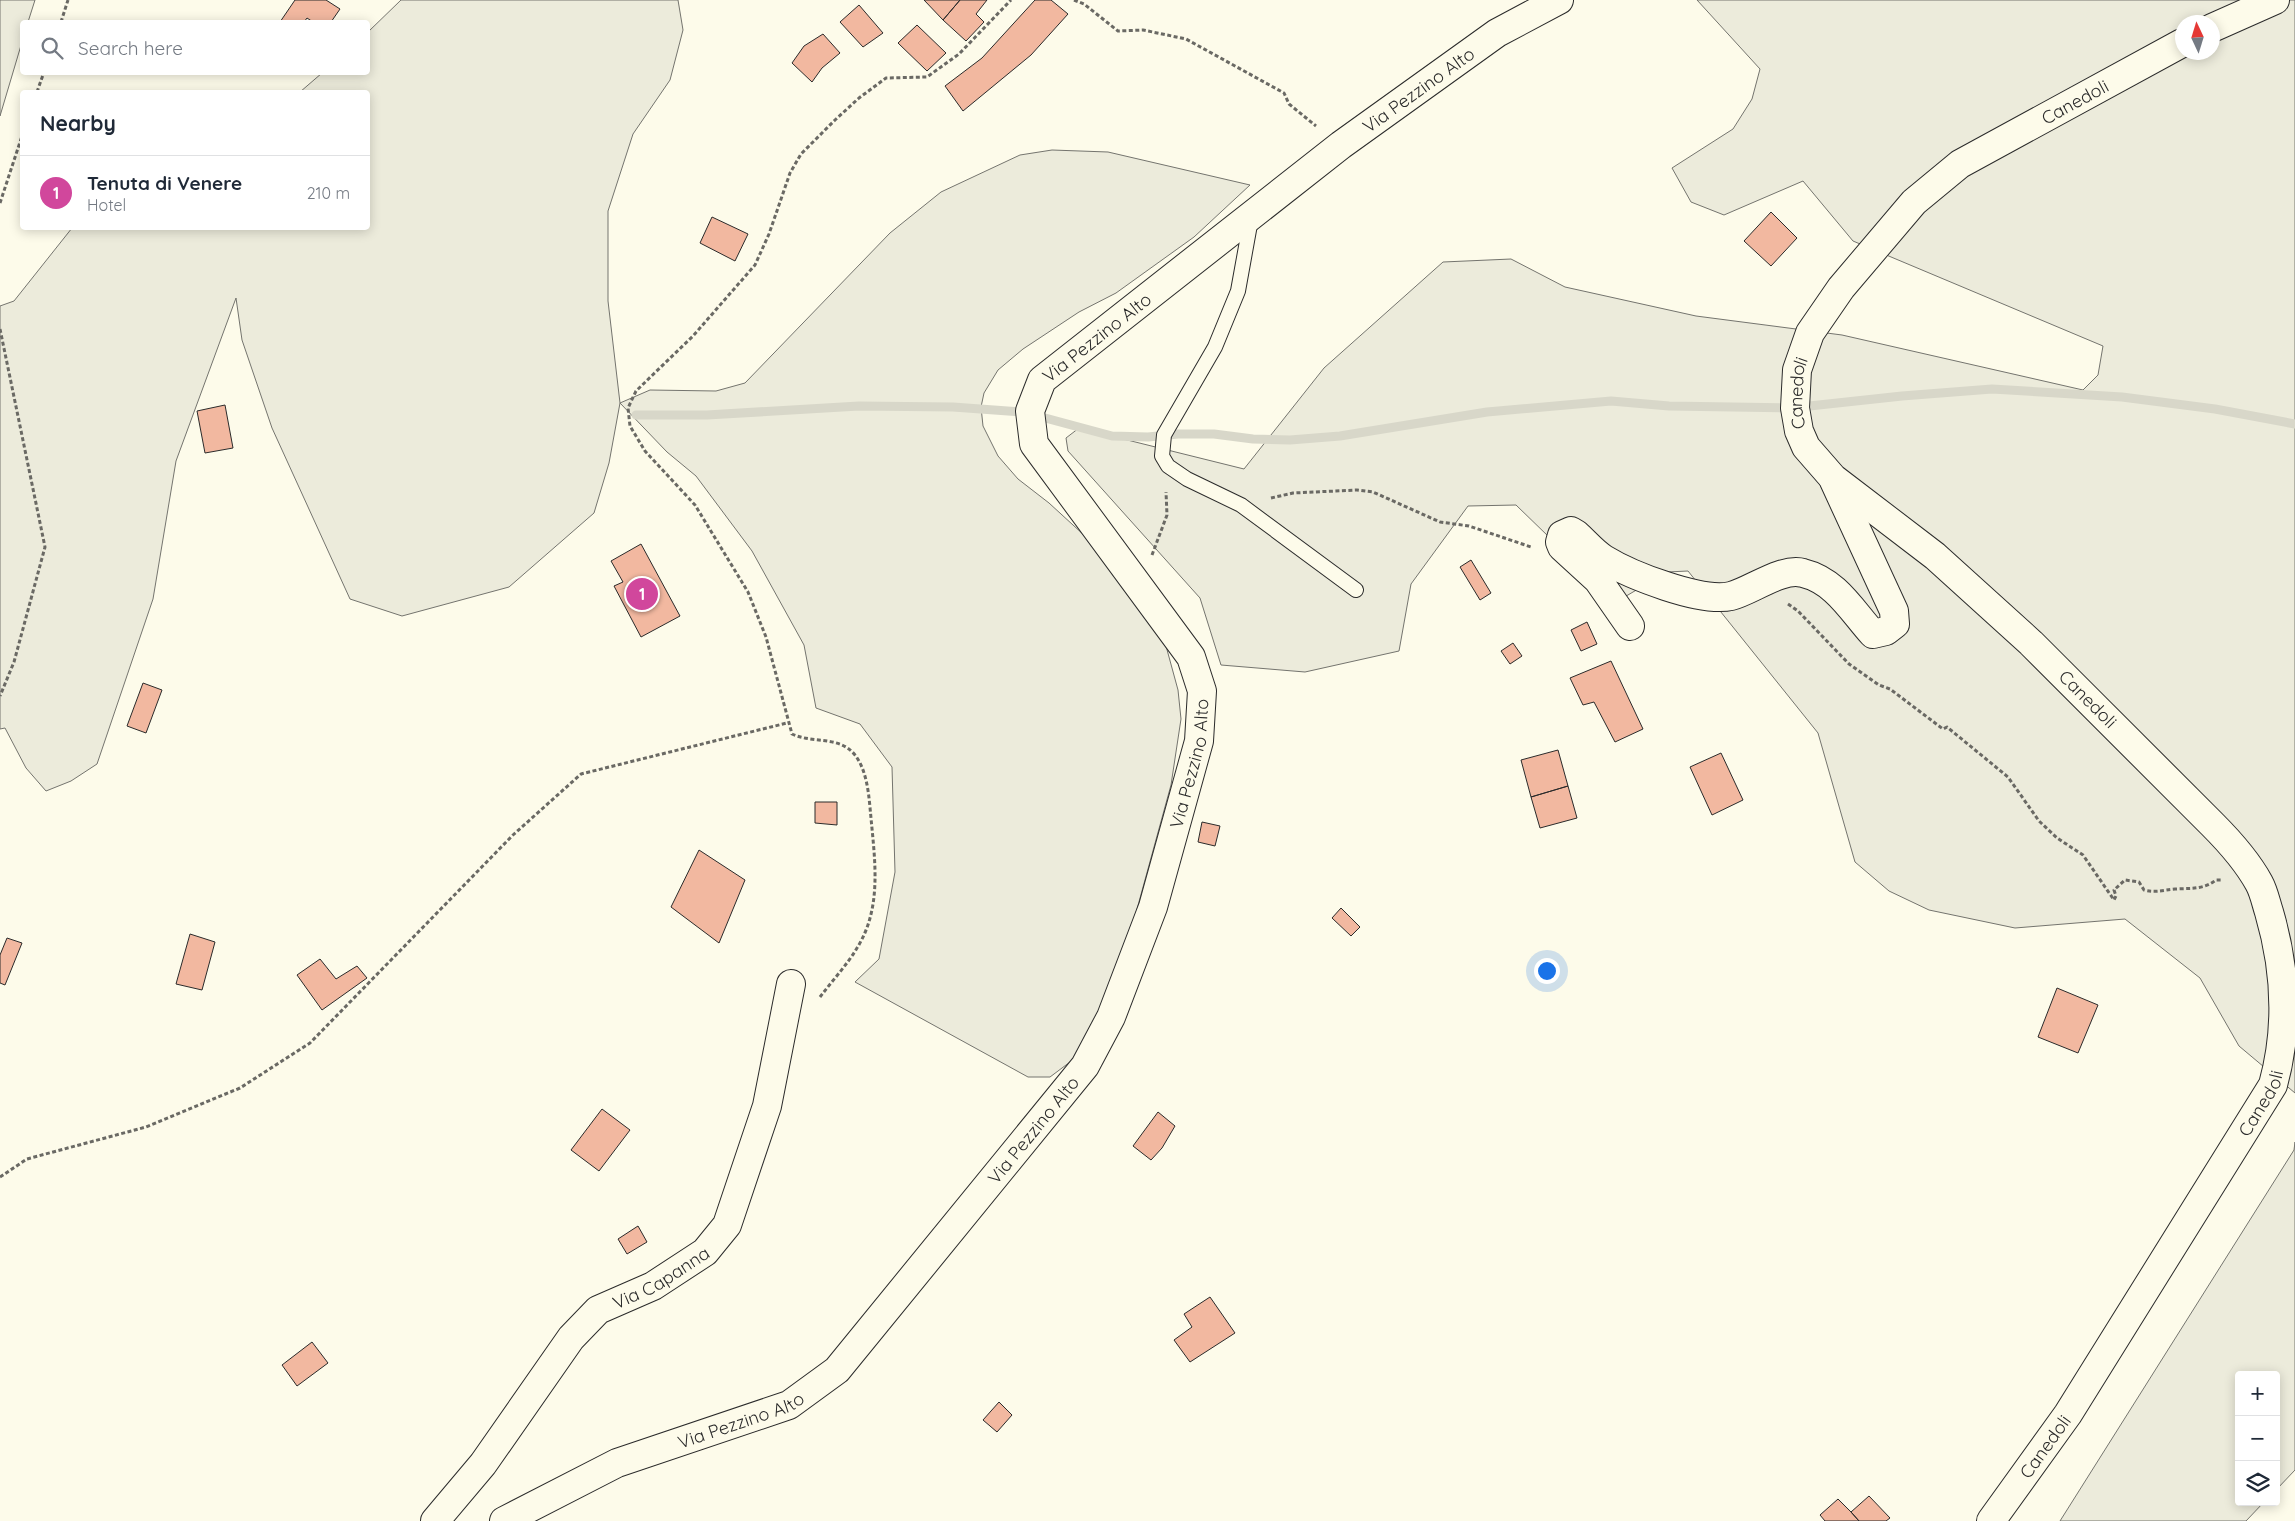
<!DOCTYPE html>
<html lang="en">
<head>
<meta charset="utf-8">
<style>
  :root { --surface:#fff; --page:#f2f2f3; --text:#1f2937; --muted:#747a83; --line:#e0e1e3; --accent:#111827 }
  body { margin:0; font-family:Quicksand,sans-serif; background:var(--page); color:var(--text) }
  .controls { position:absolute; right:15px; bottom:15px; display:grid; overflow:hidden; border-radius:5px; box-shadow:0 2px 12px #0003 }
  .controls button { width:45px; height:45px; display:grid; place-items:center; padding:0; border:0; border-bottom:1px solid var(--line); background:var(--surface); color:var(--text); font:25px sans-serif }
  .compass { position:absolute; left:2175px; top:15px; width:45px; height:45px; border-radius:50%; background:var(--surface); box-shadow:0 2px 12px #0003; rotate:356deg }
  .you { position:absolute; left:1546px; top:970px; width:18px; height:18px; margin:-12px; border:4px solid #fff; border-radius:50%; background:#1a73e8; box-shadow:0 0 0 8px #1a73e833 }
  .badge { display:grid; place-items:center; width:32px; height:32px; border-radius:50%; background:var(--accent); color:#fff; font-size:16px; font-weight:700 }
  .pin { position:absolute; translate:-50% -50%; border:2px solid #fff; box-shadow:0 1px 5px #0006 }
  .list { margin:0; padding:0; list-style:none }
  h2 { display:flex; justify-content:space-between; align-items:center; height:65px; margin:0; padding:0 20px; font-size:21px }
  h2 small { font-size:16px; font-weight:400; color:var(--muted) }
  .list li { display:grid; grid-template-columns:32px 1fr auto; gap:15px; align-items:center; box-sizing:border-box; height:75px; padding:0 20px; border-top:1px solid var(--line) }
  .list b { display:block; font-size:19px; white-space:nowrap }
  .list p { margin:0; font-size:16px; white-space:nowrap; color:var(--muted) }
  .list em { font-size:16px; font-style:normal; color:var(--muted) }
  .icon { flex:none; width:28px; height:28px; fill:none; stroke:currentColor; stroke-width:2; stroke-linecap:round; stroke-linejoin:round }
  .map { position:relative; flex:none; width:2295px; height:1521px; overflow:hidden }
  .search { position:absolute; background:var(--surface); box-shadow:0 2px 12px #0003; left:20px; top:20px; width:350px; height:55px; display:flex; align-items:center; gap:12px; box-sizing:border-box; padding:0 18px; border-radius:5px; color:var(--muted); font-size:19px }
  .panel { position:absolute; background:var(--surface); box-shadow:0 2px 12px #0003; left:20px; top:90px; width:350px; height:140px; border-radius:5px }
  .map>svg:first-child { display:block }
  .green { fill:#ecebdb; stroke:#74746e; fill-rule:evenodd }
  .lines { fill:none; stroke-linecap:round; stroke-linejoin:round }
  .stream { stroke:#d8d7c9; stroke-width:9 }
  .building { fill:#f2b8a0; stroke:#2b2b2b }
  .service-casing { stroke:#2b2b2b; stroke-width:16 }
  .minor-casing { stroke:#2b2b2b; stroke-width:30 }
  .path { stroke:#6a6964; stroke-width:3; stroke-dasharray:4 2.5; stroke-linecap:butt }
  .service { stroke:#fdfbea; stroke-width:14 }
  .minor { stroke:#fdfbea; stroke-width:28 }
  .labels { text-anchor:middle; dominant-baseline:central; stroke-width:4; stroke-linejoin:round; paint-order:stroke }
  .street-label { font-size:18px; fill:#2b2b2b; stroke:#fdfbea }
</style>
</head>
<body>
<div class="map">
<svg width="2295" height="1521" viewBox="0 0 2295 1521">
  <rect width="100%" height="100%" fill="#fdfbea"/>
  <path class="green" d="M0 0H35L28 22H22V42L0 116Z
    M401 0H678L683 30 670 80 633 134 608 211V301L620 403 650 390 716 391 745 383 890 233 941 192 1020 155 1052 150 1108 152 1250 185 1194 237 1116 293 1079 312 1023 349 998 370 984 393 981 407 983 426 998 456 1018 479 1049 503 1085 536 1166 646 1178 690 1181 719 1171 785 1117 982 1074 1059 1050 1077H1028L855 982 879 959 895 872 892 767 860 724 816 708 804 645 752 551 696 476 667 452 620 403 609 463 594 513 509 587 402 616 350 599 272 428 242 340 236 298 176 461 153 599 97 764 71 781 46 791 26 768 5 728 0 729V306L14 301 72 228H368V92H300L322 73 368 72V32Z
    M1697 0H2295V1093L2239 1046 2200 978 2125 919 2015 928 1929 910 1889 891 1855 862 1818 733 1688 571 1667 572 1616 602 1516 505 1468 506 1411 584 1399 651 1305 672 1221 665 1200 598 1068 451 1066 438 1079 428 1244 469 1324 368 1443 262 1511 259 1565 287 1696 316 1842 335 2083 390 2098 375 2103 346 1853 241 1803 181 1724 215 1691 202 1672 168 1733 129 1752 99 1760 69ZM2182 22H2212V52H2182Z
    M2295 1142V1470L2276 1490V1375H2239V1502H2264L2246 1521H2060L2294 1150Z"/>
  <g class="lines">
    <path class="stream" d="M636 415H707L859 406 953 407 1023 412 1112 436 1148 437 1178 434H1214L1253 439 1290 440 1340 436 1487 412 1611 401 1669 406 1791 408 1902 396 1992 389 2122 397 2215 409 2295 424"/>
  </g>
  <path class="building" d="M295 0H326L340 9 331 22H313L307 18 304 22H280Z
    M924 0H960L943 20Z
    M960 0H987L976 14 984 22 966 41 943 20Z
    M1035 0H1051L1068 14 1031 55 963 111 945 86 982 58Z
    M859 5 883 33 863 47 840 22Z
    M917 25 946 53 927 71 898 43Z
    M823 34 840 53 822 68 812 82 792 63 804 46Z
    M1771 212 1797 238 1771 266 1744 241Z
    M712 217 748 234 735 261 700 243Z
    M225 405 233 448 205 453 197 411Z
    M641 544 680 616 641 637 614 586 623 582 611 561Z
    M1471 560 1491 593 1480 600 1460 567Z
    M1587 622 1597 644 1581 651 1571 630Z
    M1513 643 1522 656 1510 664 1501 651Z
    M1611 661 1643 729 1615 742 1594 702 1583 705 1570 678Z
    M143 683 162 690 146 733 127 726Z
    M1558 750 1568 786 1531 797 1521 760Z
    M1721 753 1743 800 1712 815 1690 767Z
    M1568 786 1577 818 1540 828 1531 797Z
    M815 802H837V825L815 823Z
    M1202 822 1220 826 1215 846 1198 842Z
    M699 850 745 880 719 943 671 907Z
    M1341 908 1360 927 1351 936 1332 918Z
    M190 934 215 942 202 990 176 984Z
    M7 938 22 943 5 985 0 983V955Z
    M320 959 336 979 357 966 367 978 322 1010 297 975Z
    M2057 988 2098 1005 2078 1053 2038 1037Z
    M602 1109 630 1130 599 1171 571 1150Z
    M1158 1112 1175 1126 1162 1148 1151 1160 1133 1146Z
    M638 1226 647 1242 627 1254 618 1239Z
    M1210 1297 1235 1333 1190 1362 1174 1340 1192 1327 1184 1314Z
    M312 1342 328 1363 297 1386 282 1365Z
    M999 1402 1012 1415 997 1432 983 1420Z
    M1869 1496 1890 1518 1886 1521H1859L1851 1512Z
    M1838 1499 1851 1512 1859 1521H1825L1820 1515Z"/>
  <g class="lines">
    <g class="service-casing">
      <path id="service" d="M1251 219 1238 291 1215 347 1164 435 1162 456 1168 466 1187 479 1241 505 1356 590"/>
    </g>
    <g class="minor-casing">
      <g id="minor">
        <path d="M2212 28 2275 0"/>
        <path d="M1630 626 1598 580 1562 547 1560 542 1562 535 1571 531 1576 534C1585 542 1594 553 1604 559 1630 575 1701 603 1731 596 1751 591 1782 567 1803 573 1836 581 1852 611 1873 634L1886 631 1895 624 1894 611 1834 481"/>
        <path id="s1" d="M435 1521 483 1464 571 1338 598 1310 653 1286 705 1252 727 1225 767 1106 791 984"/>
        <path id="s2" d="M504 1521 617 1463 789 1405 837 1370 1085 1066 1111 1017 1153 907 1199 741 1202 691 1191 657 1034 444 1030 411 1042 380 1341 145 1497 33 1559 0"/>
        <path id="s3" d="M1991 1521 2068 1414 2273 1085C2289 1027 2286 970 2269 912 2266 903 2264 892 2259 883 2247 861 2230 842 2212 824L2031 643 1935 556 1833 478 1806 447 1799 431 1795 408 1797 370 1810 333 1841 288 1914 202 1960 164 2182 43"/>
      </g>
    </g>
    <path class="path" d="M1074 0 1084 4 1118 31 1143 30 1186 39 1284 93 1289 104 1316 126
      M61 22 68 0
      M37 92 44 72
      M0 203 22 136
      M0 329 45 547 14 662 0 696
      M1271 498 1293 493 1357 490 1373 492 1440 522 1469 526 1531 547
      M1152 555 1167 515 1166 492
      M1788 604 1798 611 1849 664 1879 685 1890 689 1943 729 1947 727 2008 777 2039 821 2057 838 2083 855 2114 900 2116 896 2114 890 2125 880 2139 882 2144 890C2156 893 2163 890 2175 889 2190 888 2203 890 2216 880H2222
      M820 997C832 981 847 965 857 948 882 908 875 862 871 818 869 798 868 772 855 755 839 735 813 744 792 734L766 637 748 592 695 505 645 451 630 426 628 408 636 391 693 336 755 265 769 234 790 173 801 154 835 120 859 98 886 78 927 77 959 54 1011 0
      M0 1177 27 1159 146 1127 240 1088 310 1043 513 835 581 774 787 723"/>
    <use href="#service" class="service"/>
    <use href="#minor" class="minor"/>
  </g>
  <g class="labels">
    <g class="street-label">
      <text stroke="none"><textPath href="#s2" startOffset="1998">Via Pezzino Alto</textPath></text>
      <text stroke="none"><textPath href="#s3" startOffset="1832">Canedoli</textPath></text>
      <text stroke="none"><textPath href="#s2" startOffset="1592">Via Pezzino Alto</textPath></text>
      <text stroke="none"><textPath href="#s3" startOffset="1412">Canedoli</textPath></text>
      <text transform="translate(2088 699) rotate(45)">Canedoli</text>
      <text stroke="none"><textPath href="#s2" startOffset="1082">Via Pezzino Alto</textPath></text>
      <text stroke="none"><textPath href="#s3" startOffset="498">Canedoli</textPath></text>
      <text stroke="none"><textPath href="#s2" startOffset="678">Via Pezzino Alto</textPath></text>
      <text stroke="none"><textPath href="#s1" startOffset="338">Via Capanna</textPath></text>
      <text stroke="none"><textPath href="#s2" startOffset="258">Via Pezzino Alto</textPath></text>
      <text stroke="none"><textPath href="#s3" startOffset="92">Canedoli</textPath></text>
    </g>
  </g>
</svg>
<div class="controls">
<button>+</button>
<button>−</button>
<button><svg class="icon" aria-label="layers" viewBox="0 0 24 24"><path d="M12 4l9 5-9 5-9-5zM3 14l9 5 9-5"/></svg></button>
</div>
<svg class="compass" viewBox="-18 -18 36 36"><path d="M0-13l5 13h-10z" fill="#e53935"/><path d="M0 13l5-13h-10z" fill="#747a83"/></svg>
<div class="you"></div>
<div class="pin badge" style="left:642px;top:594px;background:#d1479c">1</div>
<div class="search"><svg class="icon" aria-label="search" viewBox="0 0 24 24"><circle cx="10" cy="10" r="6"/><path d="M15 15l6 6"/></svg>Search here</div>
<section class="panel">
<h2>Nearby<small></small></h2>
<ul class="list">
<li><span class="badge" style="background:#d1479c">1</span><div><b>Tenuta di Venere</b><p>Hotel</p></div><em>210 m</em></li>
</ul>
</section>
</div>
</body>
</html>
